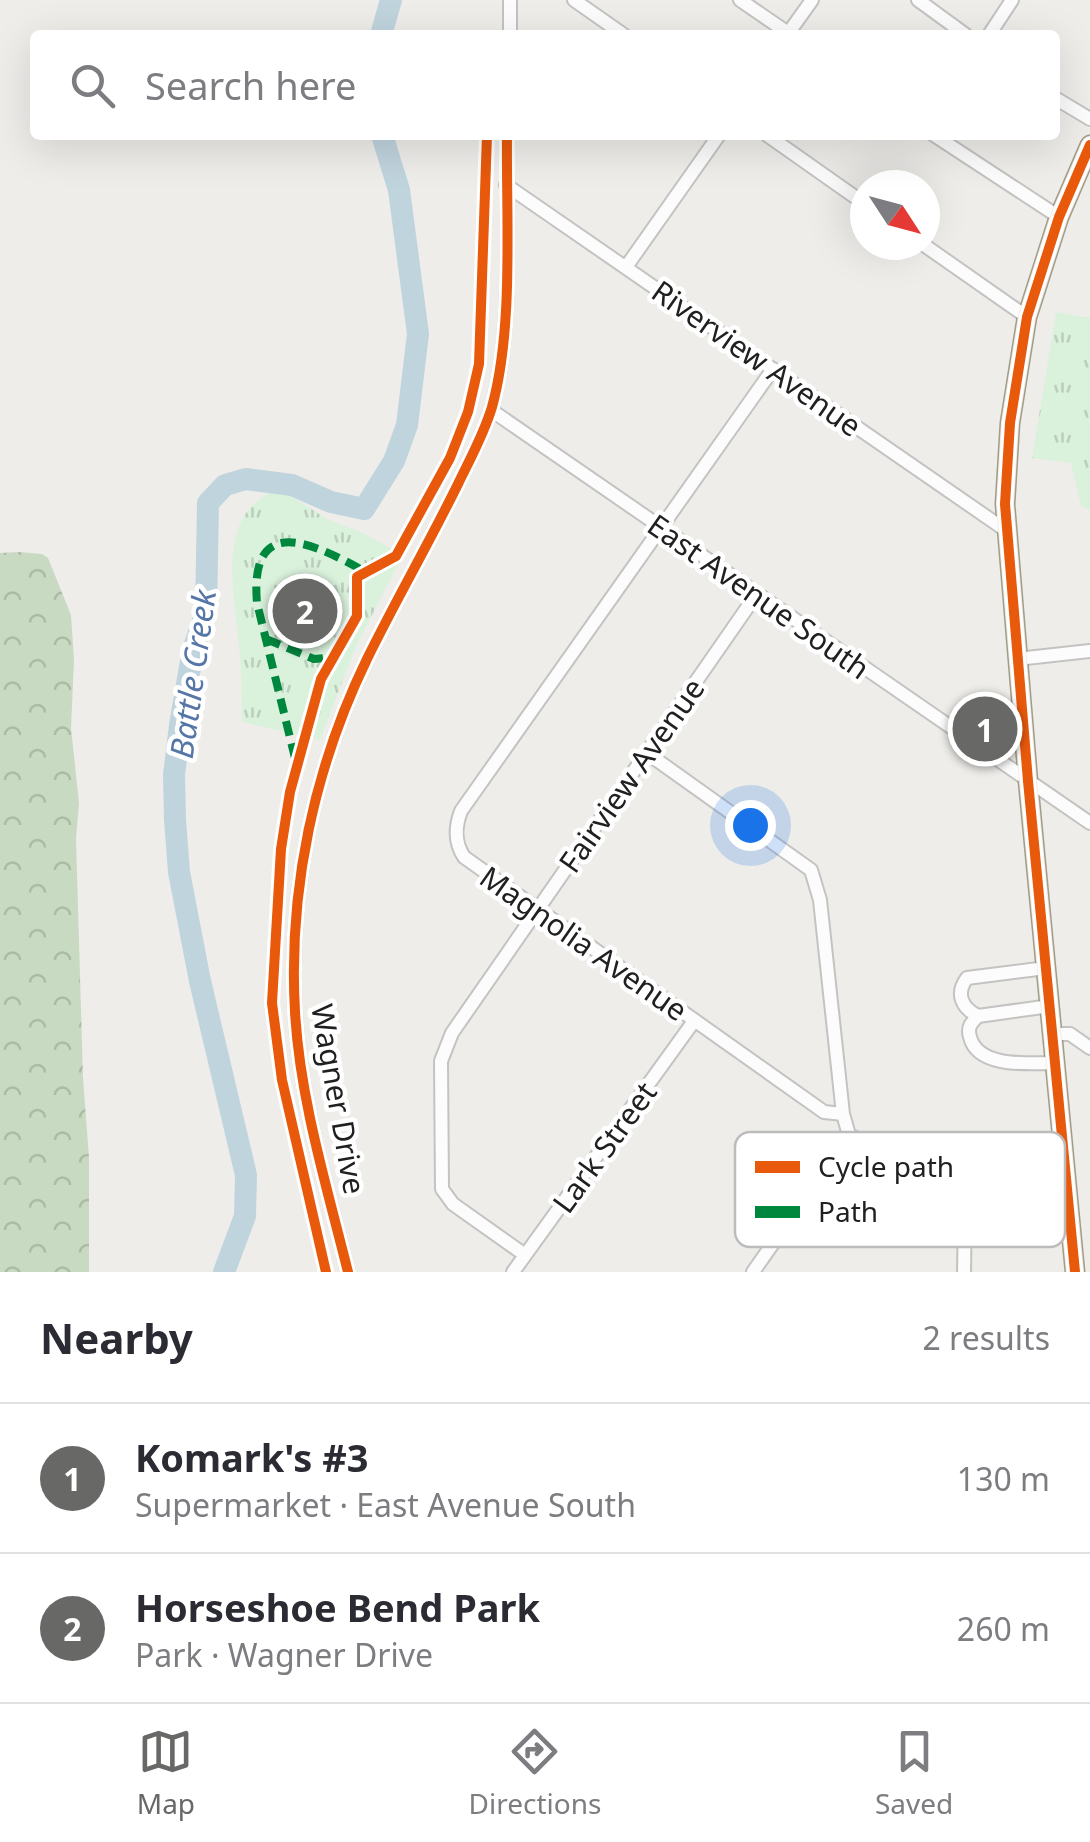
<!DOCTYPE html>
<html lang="en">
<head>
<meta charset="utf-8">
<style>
  :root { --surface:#fff; --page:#f7f7f7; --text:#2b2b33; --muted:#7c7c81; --line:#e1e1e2; --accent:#686867 }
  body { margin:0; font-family:"Noto Sans",sans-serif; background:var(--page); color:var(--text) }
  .compass { position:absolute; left:850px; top:170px; width:90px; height:90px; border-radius:50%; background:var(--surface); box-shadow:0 10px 40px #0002; rotate:126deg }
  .you { position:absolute; left:750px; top:825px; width:35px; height:35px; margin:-25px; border:8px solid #fff; border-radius:50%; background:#1a73e8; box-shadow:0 0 0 15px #1a73e833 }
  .badge { display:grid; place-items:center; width:65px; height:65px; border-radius:50%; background:var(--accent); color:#fff; font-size:32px; font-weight:700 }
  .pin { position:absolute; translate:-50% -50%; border:5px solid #fff; box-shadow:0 2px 10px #0006 }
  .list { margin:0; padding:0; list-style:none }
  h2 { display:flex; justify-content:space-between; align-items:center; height:130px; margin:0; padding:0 40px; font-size:42px }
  h2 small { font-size:32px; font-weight:400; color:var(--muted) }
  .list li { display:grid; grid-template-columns:65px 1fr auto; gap:30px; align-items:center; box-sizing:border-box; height:150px; padding:0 40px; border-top:2px solid var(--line) }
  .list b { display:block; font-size:38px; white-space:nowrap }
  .list p { margin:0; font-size:32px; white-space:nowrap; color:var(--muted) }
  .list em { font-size:32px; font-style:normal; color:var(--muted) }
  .icon { flex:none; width:55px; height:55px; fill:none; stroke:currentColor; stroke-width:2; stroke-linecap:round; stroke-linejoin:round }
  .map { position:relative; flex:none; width:1090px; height:1272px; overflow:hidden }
  .search { position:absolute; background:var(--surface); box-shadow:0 10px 40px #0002; left:30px; right:30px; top:30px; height:110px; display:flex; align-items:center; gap:25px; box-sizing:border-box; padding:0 35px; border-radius:10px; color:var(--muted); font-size:38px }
  .sheet { height:430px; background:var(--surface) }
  nav { display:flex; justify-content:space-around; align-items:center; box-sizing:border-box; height:140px; border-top:2px solid var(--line); background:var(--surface); font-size:28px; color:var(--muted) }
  nav a { display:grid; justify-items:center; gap:5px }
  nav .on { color:var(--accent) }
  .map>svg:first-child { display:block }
  .forest { fill:url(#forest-crowns) }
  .park { fill:url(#park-tufts) }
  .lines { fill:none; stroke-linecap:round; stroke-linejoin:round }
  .river { stroke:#c0d4de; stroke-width:22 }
  .minor-casing { stroke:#c4c3c2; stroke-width:16 }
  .major-casing { stroke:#a29c88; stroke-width:21 }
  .minor { stroke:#fcfcfc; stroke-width:12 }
  .major { stroke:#f1ede7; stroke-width:18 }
  .quiet { stroke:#00873e; stroke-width:8; stroke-dasharray:15 8; stroke-linecap:butt }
  .cycleway-casing { stroke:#fff; stroke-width:16 }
  .cycleway { stroke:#e8590c; stroke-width:10 }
  .labels { text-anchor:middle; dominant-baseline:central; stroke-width:9; stroke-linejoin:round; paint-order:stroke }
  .street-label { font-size:30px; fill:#202020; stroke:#fff }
  .water-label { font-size:32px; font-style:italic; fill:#5576a7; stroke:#fff }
  .key { fill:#fff; stroke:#bcbcbc; stroke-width:2.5 }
  .key-label { font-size:28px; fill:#202020 }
</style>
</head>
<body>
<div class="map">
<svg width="1090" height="1272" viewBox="0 0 1090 1272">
  <defs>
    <pattern id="forest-crowns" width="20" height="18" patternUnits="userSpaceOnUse" patternTransform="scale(2.5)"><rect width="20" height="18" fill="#c8dac1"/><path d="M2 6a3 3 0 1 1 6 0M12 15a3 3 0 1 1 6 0" fill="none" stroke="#acbba6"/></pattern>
    <pattern id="park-tufts" width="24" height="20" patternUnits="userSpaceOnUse" patternTransform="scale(2.5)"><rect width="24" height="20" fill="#daf1dc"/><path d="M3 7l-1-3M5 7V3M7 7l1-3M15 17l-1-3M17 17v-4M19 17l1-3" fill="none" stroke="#bbcebc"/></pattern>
  </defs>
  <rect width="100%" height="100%" fill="#eeedea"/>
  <path class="forest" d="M19 552 42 554 48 558 71 615 74 660 71 728 79 803 76 839 83 1078 89 1158V1272H0V553Z"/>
  <path class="park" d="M1056 312 1090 318V510L1081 506 1071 463 1032 458Z
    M280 489 327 519 363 533 403 555 357 644 320 740 242 722C241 694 242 665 238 637 233 587 216 509 280 489Z"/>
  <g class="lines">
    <path class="river" d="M381 35 391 0
      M224 1272 245 1216 246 1175 200 981 179 872 175 820 174 775 180 725 193 650 206 612 208 503 225 485 246 479 292 485 331 502 364 509 394 461 407 425 418 334 399 190 382 135"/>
    <g class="minor-casing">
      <path id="minor" d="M574 0 624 35
        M740 0 791 35
        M918 0 966 35
        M510 35V0
        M787 35 812 0
        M989 35 1012 0
        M1055 98 1090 119
        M767 135 865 204
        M934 135 1059 217
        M506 185 1007 531
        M924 245 1027 317
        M626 267 719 135
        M773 369 461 811C455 827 454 842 464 857L824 1112 843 1114 849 1135 885 1151 1049 1175 1066 1174
        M491 410 1090 823
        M1017 659 1090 651
        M647 753 811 870 820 900 843 1114
        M1050 1006 978 1016C971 1023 967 1027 970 1037 978 1069 1031 1063 1055 1063
        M978 1016C962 1008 955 994 967 978L1046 968
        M1053 1034H1070L1090 1048
        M525 1255 453 1204 442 1189 441 1061 452 1033 756 595
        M348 1272C327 1187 300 1100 295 1012 288 890 314 768 367 659 396 600 429 543 458 484 470 459 484 434 492 407 514 327 506 219 507 135
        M513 1272 694 1021
        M753 1272 849 1135
        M964 1272 965 1209 987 1165"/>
    </g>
    <g class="major-casing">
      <path id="major" d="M1075 1272 1028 781 1005 504 1010 423 1027 317 1059 217 1090 145"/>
    </g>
    <use href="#minor" class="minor"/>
    <use href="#major" class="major"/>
    <path class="quiet" d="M266 639 314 659 335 657
      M295 758 257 603C249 511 315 544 364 571"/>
    <g class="cycleway-casing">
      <path id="cycleway" d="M326 1272 282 1080 272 1003 281 849 290 792 321 679 357 616V577L396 556 450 458 468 412 479 364 487 135
        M348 1272C327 1187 300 1100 295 1012 288 890 314 768 367 659 396 600 429 543 458 484 470 459 484 434 492 407 514 327 506 219 507 135
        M1075 1272 1028 781 1005 504 1010 423 1027 317 1059 217 1090 145"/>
    </g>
    <use href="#cycleway" class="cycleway"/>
  </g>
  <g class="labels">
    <g class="street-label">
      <text transform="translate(757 358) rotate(35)">Riverview Avenue</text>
      <text transform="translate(759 596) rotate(35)">East Avenue South</text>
      <text transform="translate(631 775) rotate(-55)">Fairview Avenue</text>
      <text transform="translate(584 943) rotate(35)">Magnolia Avenue</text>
      <text transform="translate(339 1099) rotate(80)">Wagner Drive</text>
      <text transform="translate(604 1147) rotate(-54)">Lark Street</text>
    </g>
    <g class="water-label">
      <text transform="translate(192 674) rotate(-82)">Battle Creek</text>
    </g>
  </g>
  <rect x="735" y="1132" width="330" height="115" rx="15" class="key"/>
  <rect x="755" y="1161" width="45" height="12" fill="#e8590c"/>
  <rect x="755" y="1206" width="45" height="12" fill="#00873e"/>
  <g class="key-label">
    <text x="818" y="1177">Cycle path</text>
    <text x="818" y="1222">Path</text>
  </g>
</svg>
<svg class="compass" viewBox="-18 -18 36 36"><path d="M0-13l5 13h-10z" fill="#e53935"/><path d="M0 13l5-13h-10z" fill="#7c7c81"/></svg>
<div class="you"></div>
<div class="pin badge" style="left:985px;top:729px">1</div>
<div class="pin badge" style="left:305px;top:611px">2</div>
<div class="search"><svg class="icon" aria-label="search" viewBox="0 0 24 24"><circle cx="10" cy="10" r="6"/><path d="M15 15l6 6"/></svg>Search here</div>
</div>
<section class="sheet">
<h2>Nearby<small>2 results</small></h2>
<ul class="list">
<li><span class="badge">1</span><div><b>Komark's #3</b><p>Supermarket · East Avenue South</p></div><em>130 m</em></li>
<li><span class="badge">2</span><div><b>Horseshoe Bend Park</b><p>Park · Wagner Drive</p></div><em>260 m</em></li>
</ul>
</section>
<nav>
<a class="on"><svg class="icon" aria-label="map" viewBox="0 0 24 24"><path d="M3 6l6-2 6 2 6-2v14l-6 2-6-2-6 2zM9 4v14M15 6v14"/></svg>Map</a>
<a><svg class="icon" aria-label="directions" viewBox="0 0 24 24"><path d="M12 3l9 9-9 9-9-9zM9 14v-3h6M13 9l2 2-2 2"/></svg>Directions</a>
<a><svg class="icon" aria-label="saved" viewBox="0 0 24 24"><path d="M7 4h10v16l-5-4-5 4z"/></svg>Saved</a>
</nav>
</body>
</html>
